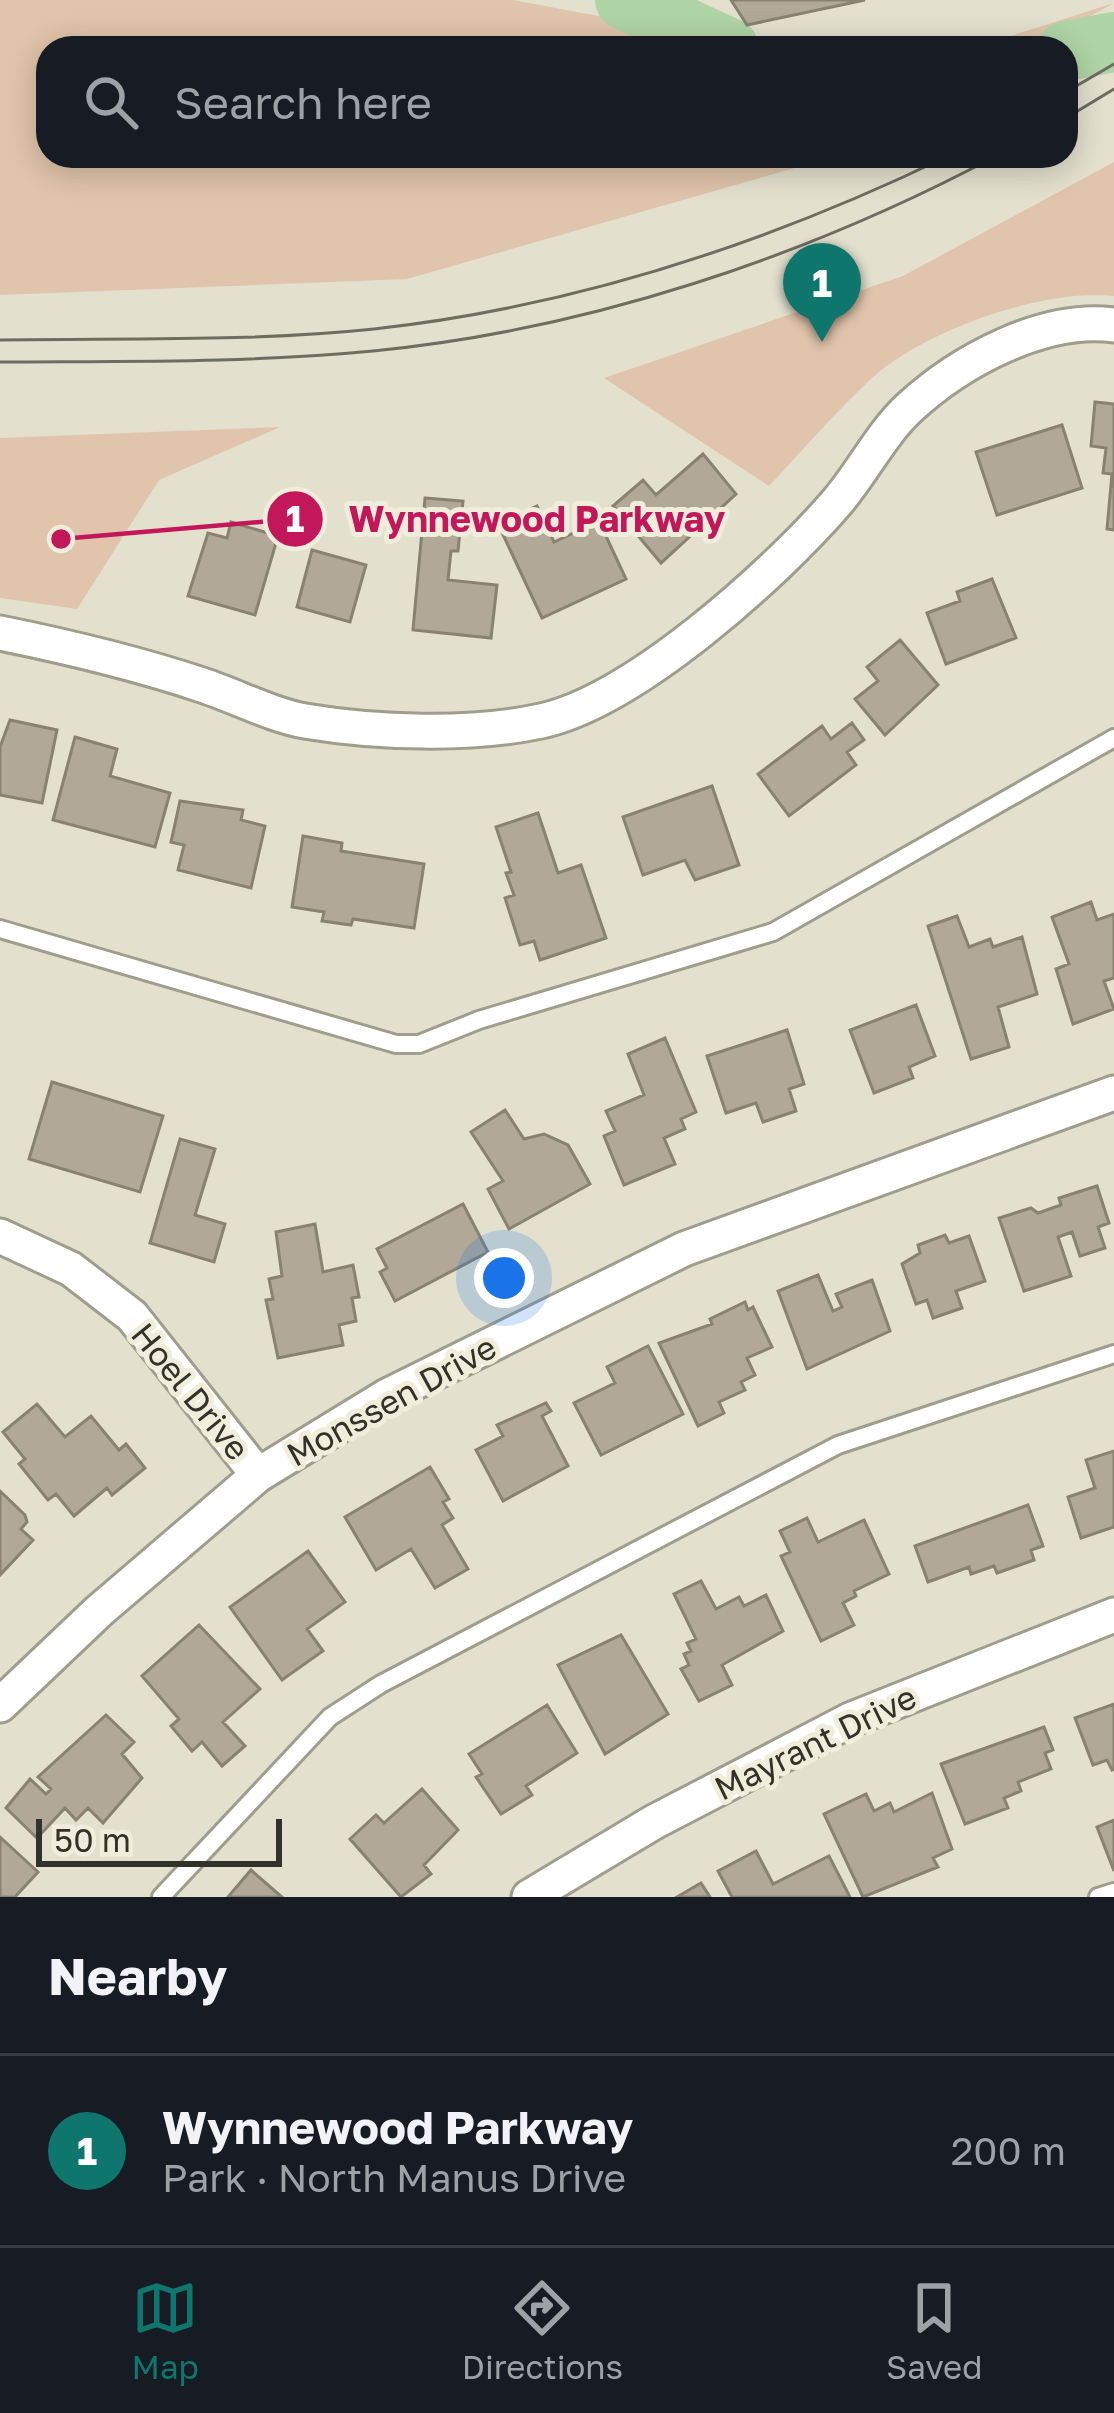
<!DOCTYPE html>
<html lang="en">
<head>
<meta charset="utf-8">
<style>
  :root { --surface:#171b24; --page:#242831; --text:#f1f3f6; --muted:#9ea1a6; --line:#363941; --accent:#0f766e }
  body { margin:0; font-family:"Golos Text",sans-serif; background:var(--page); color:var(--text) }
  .scale { position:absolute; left:36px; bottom:30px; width:246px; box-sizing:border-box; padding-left:12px; border:6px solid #32312a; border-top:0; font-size:33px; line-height:42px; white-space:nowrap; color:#32312a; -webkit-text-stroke:9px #f0eedb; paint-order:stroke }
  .you { position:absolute; left:504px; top:1278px; width:42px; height:42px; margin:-30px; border:9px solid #fff; border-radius:50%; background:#1a73e8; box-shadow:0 0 0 18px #1a73e833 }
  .badge { display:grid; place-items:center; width:78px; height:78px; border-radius:50%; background:var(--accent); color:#fff; font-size:39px; font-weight:700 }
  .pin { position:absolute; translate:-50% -99px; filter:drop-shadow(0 3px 6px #0008) }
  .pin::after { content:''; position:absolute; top:63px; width:42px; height:36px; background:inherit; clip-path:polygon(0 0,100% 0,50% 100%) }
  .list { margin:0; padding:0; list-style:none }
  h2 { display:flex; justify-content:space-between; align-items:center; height:156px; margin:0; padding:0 48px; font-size:51px }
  h2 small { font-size:39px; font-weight:400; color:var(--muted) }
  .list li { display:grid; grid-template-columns:78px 1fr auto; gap:36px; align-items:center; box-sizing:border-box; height:192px; padding:0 48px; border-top:3px solid var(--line) }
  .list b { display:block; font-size:45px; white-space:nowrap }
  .list p { margin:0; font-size:39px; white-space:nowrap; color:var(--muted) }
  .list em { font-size:39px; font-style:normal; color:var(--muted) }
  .icon { flex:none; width:66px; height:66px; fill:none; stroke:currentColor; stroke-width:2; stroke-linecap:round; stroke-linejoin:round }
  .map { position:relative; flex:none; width:1114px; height:1897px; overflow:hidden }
  .search { position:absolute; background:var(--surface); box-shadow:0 6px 30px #0003; left:36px; right:36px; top:36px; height:132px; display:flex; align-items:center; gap:30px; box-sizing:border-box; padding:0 42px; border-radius:36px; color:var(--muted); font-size:45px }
  .sheet { height:348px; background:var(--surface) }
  nav { display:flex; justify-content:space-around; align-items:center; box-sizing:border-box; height:168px; border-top:3px solid var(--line); background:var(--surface); font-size:33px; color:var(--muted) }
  nav a { display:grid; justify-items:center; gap:6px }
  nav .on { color:var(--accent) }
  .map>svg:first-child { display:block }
  .green { fill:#e0c4ab }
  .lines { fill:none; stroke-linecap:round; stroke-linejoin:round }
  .river { stroke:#afd4a6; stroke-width:60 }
  .building { fill:#b1a898; stroke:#898172; stroke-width:3 }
  .service-casing { stroke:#9f9d8c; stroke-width:22 }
  .minor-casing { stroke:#9f9d8c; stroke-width:39 }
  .service { stroke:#fff; stroke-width:16 }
  .minor { stroke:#fff; stroke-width:33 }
  .tram { stroke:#6e6d62; stroke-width:3 }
  .labels { text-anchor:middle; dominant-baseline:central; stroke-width:10; stroke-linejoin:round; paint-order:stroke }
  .street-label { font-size:33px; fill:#32312a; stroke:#f0eedb }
  .leader { fill:none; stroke:#c2185b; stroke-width:4.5 }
  .callout-dot { fill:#c2185b; stroke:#f0eedb; stroke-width:4.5 }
  .mark-label { font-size:36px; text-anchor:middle; font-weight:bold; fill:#fff }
  .callout-label { font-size:36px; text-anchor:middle; font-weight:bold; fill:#c2185b; stroke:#f0eedb; stroke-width:10; stroke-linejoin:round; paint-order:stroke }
</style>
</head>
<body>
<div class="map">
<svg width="1114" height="1897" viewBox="0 0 1114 1897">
  <rect width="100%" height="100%" fill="#e3e0ce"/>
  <path class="green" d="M0 0H513L768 48H48V156H820L798 167 407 279 0 295Z
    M1114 3 1032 48H973Z
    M1114 162V296C1044 288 925 330 872 378 836 411 803 450 769 486L604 378 903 276Z
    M280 427 159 480 77 609 0 598V438Z"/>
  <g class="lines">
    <path class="river" d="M625 0 729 48
      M1066 51 1114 42"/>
  </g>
  <path class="building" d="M731 0H865L747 25Z
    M1095 402 1114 404V530L1107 529 1112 474 1103 473 1106 448 1091 446Z
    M1062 425 1082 488 997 515 976 452Z
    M703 454 736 494 661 563 613 506 643 480 656 495Z
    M425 498 463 501 458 551H451L448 580 497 585 491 638 413 630Z
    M537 506 554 542 599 521 626 579 542 618 498 524Z
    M231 522 278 536 255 615 188 596 208 533 227 538Z
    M312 550 366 565 350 622 297 607Z
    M992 579 1016 638 946 664 927 613 960 601 957 592Z
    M900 640 938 685 885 735 855 699 878 681 867 667Z
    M10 720 57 730 42 803 0 795V747Z
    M852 723 864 740 847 752 856 765 789 816 758 774 822 726 831 739Z
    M75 737 117 749 110 776 170 793 155 847 53 820Z
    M712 786 739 865 695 880 685 860 643 875 623 817Z
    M180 801 243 810 241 820 265 826 251 888 178 870 184 845 171 842Z
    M538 813 558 873 581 865 606 938 540 960 534 941 520 945 505 898 514 895 506 873 511 872 496 827Z
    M303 836 342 843 341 851 424 864 414 928 353 919 351 925 322 921 324 912 292 907Z
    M1091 902 1097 920 1114 914V978L1104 981 1114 1009 1073 1024 1056 969 1069 964 1052 917Z
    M957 916 969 947 990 939 993 947 1022 937 1037 994 998 1007 1009 1047 971 1059 928 926Z
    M916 1005 935 1056 909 1067 913 1078 874 1093 850 1030Z
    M787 1030 804 1084 789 1089 796 1111 763 1122 756 1103 726 1113 707 1056Z
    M665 1038 696 1112 681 1119 685 1129 664 1138 675 1164 624 1185 604 1136 615 1131 606 1111 644 1095 628 1054Z
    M52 1082 163 1116 140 1192 29 1159Z
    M505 1110 524 1139 544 1134 568 1145 590 1184 509 1229 488 1189 503 1181 471 1132Z
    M180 1139 215 1149 195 1215 225 1224 214 1262 150 1243Z
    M1097 1186 1109 1223 1098 1227 1105 1248 1080 1256 1072 1232 1058 1237 1071 1276 1024 1291 999 1218 1031 1208 1038 1213 1061 1205 1059 1198Z
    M463 1204 488 1252 395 1301 380 1272 387 1268 377 1249Z
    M315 1224 323 1272 353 1265 359 1297 352 1298 356 1321 339 1325 343 1345 278 1358 266 1300 273 1299 269 1279 282 1276 276 1232Z
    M945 1235 949 1243 969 1236 985 1281 956 1291 962 1308 933 1318 927 1300 916 1304 902 1264 920 1253 918 1245Z
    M818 1275 833 1311 842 1307 836 1294 872 1280 890 1331 807 1369 778 1291Z
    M745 1302 748 1310 753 1307 772 1347 747 1358 755 1375 741 1382 745 1390 719 1402 724 1413 698 1426 659 1343 712 1324 710 1319Z
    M648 1346 683 1414 601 1455 574 1403 615 1383 607 1367Z
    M546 1403 551 1411 542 1416 568 1466 503 1501 476 1450 503 1436 497 1425Z
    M37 1404 65 1437 91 1416 119 1450 126 1444 145 1468 112 1495 107 1488 74 1516 56 1494 48 1500 19 1464 25 1459 3 1432Z
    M1114 1451V1527L1081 1538 1068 1497 1095 1488 1086 1460Z
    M430 1467 449 1499 443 1502 453 1518 442 1525 468 1569 435 1588 411 1549 376 1570 345 1517Z
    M0 1491 25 1515 27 1522 21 1529 33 1540 0 1575Z
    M1028 1505 1043 1546 1031 1550 1034 1560 997 1573 994 1566 971 1574 969 1567 928 1582 915 1546Z
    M807 1518 818 1542 864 1520 889 1574 854 1591 856 1596 843 1603 854 1625 821 1641 781 1556 790 1552 780 1531Z
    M308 1551 345 1602 307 1629 323 1651 282 1680 230 1607Z
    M701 1581 716 1609 739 1597 744 1606 766 1595 783 1631 722 1665 732 1685 699 1701 681 1669 689 1665 684 1654 691 1651 687 1643 696 1639 674 1594Z
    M199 1625 260 1689 223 1722 245 1746 222 1766 202 1742 192 1751 171 1726 179 1719 142 1676Z
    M621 1635 668 1714 605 1754 558 1665Z
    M1114 1704V1769L1112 1770 1107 1760 1093 1765 1075 1718Z
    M547 1705 577 1753 526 1786 532 1795 501 1814 476 1777 482 1774 469 1754Z
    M106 1715 134 1742 122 1754 142 1778 103 1823 88 1808 76 1820 65 1808 37 1838 6 1808 30 1779 46 1794 51 1789 38 1777Z
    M1044 1727 1053 1750 1045 1753 1051 1769 1018 1782 1021 1791 1004 1798 1008 1808 965 1824 941 1764Z
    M422 1789 458 1830 424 1865 431 1874 401 1897 350 1839 376 1815 384 1823Z
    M932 1793 952 1849 933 1858 938 1867 863 1897 824 1814 866 1794 874 1811 890 1803 894 1812Z
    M1114 1820V1871L1097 1827Z
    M0 1837 38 1872 15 1897H0Z
    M756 1851 773 1884 829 1856 850 1897H732L718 1871Z
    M251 1870 276 1892 282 1897H228Z
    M701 1883 710 1897H677Z"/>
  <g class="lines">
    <g class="service-casing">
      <path id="service" d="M0 929 396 1044H419L479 1020 773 932 1114 738
        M161 1897 330 1717 381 1684 838 1445 1114 1354
        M1098 1897 1114 1892"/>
    </g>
    <g class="minor-casing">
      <path id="minor" d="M0 633C69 647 136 663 202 685 236 696 271 715 305 721 376 733 471 736 541 721 634 701 775 574 837 502 862 473 881 434 909 408 960 361 1043 316 1114 325
        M0 1236 71 1269 132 1316 258 1475
        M0 1705 99 1611 258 1475 387 1396 684 1249 1114 1093
        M529 1897 654 1822 852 1719 1114 1615"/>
    </g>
    <use href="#service" class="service"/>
    <use href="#minor" class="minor"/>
    <path class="tram" d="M1066 92 1114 64
      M1066 118 1114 89
      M0 340C124 338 250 342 374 329 574 307 768 243 948 156
      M0 362C124 361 249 363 373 351 588 330 806 257 996 156"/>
  </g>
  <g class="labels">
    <g class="street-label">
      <text transform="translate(191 1391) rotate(51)">Hoel Drive</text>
      <text transform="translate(391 1400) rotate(-29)">Monssen Drive</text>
      <text transform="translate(815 1742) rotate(-26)">Mayrant Drive</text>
    </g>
  </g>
  <path class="leader" d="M61 539L295 519"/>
  <g class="callout-dot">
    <circle cx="61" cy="539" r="12"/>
    <circle cx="295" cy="519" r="30"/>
  </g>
  <g class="mark-label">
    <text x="295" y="532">1</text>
  </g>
  <g class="callout-label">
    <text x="537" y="532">Wynnewood Parkway</text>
  </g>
</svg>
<div class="scale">50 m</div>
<div class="you"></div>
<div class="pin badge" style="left:822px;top:342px">1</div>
<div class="search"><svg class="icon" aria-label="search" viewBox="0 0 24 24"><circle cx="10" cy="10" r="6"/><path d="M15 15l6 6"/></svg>Search here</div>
</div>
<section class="sheet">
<h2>Nearby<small></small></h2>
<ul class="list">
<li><span class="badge">1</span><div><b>Wynnewood Parkway</b><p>Park · North Manus Drive</p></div><em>200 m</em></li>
</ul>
</section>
<nav>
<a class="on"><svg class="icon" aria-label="map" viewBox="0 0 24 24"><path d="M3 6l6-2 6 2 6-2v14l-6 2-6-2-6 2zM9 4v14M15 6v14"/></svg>Map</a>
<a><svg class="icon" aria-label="directions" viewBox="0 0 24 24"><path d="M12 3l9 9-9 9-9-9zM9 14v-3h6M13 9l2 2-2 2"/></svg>Directions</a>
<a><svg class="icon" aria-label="saved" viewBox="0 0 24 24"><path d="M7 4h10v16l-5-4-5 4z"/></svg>Saved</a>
</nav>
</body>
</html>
